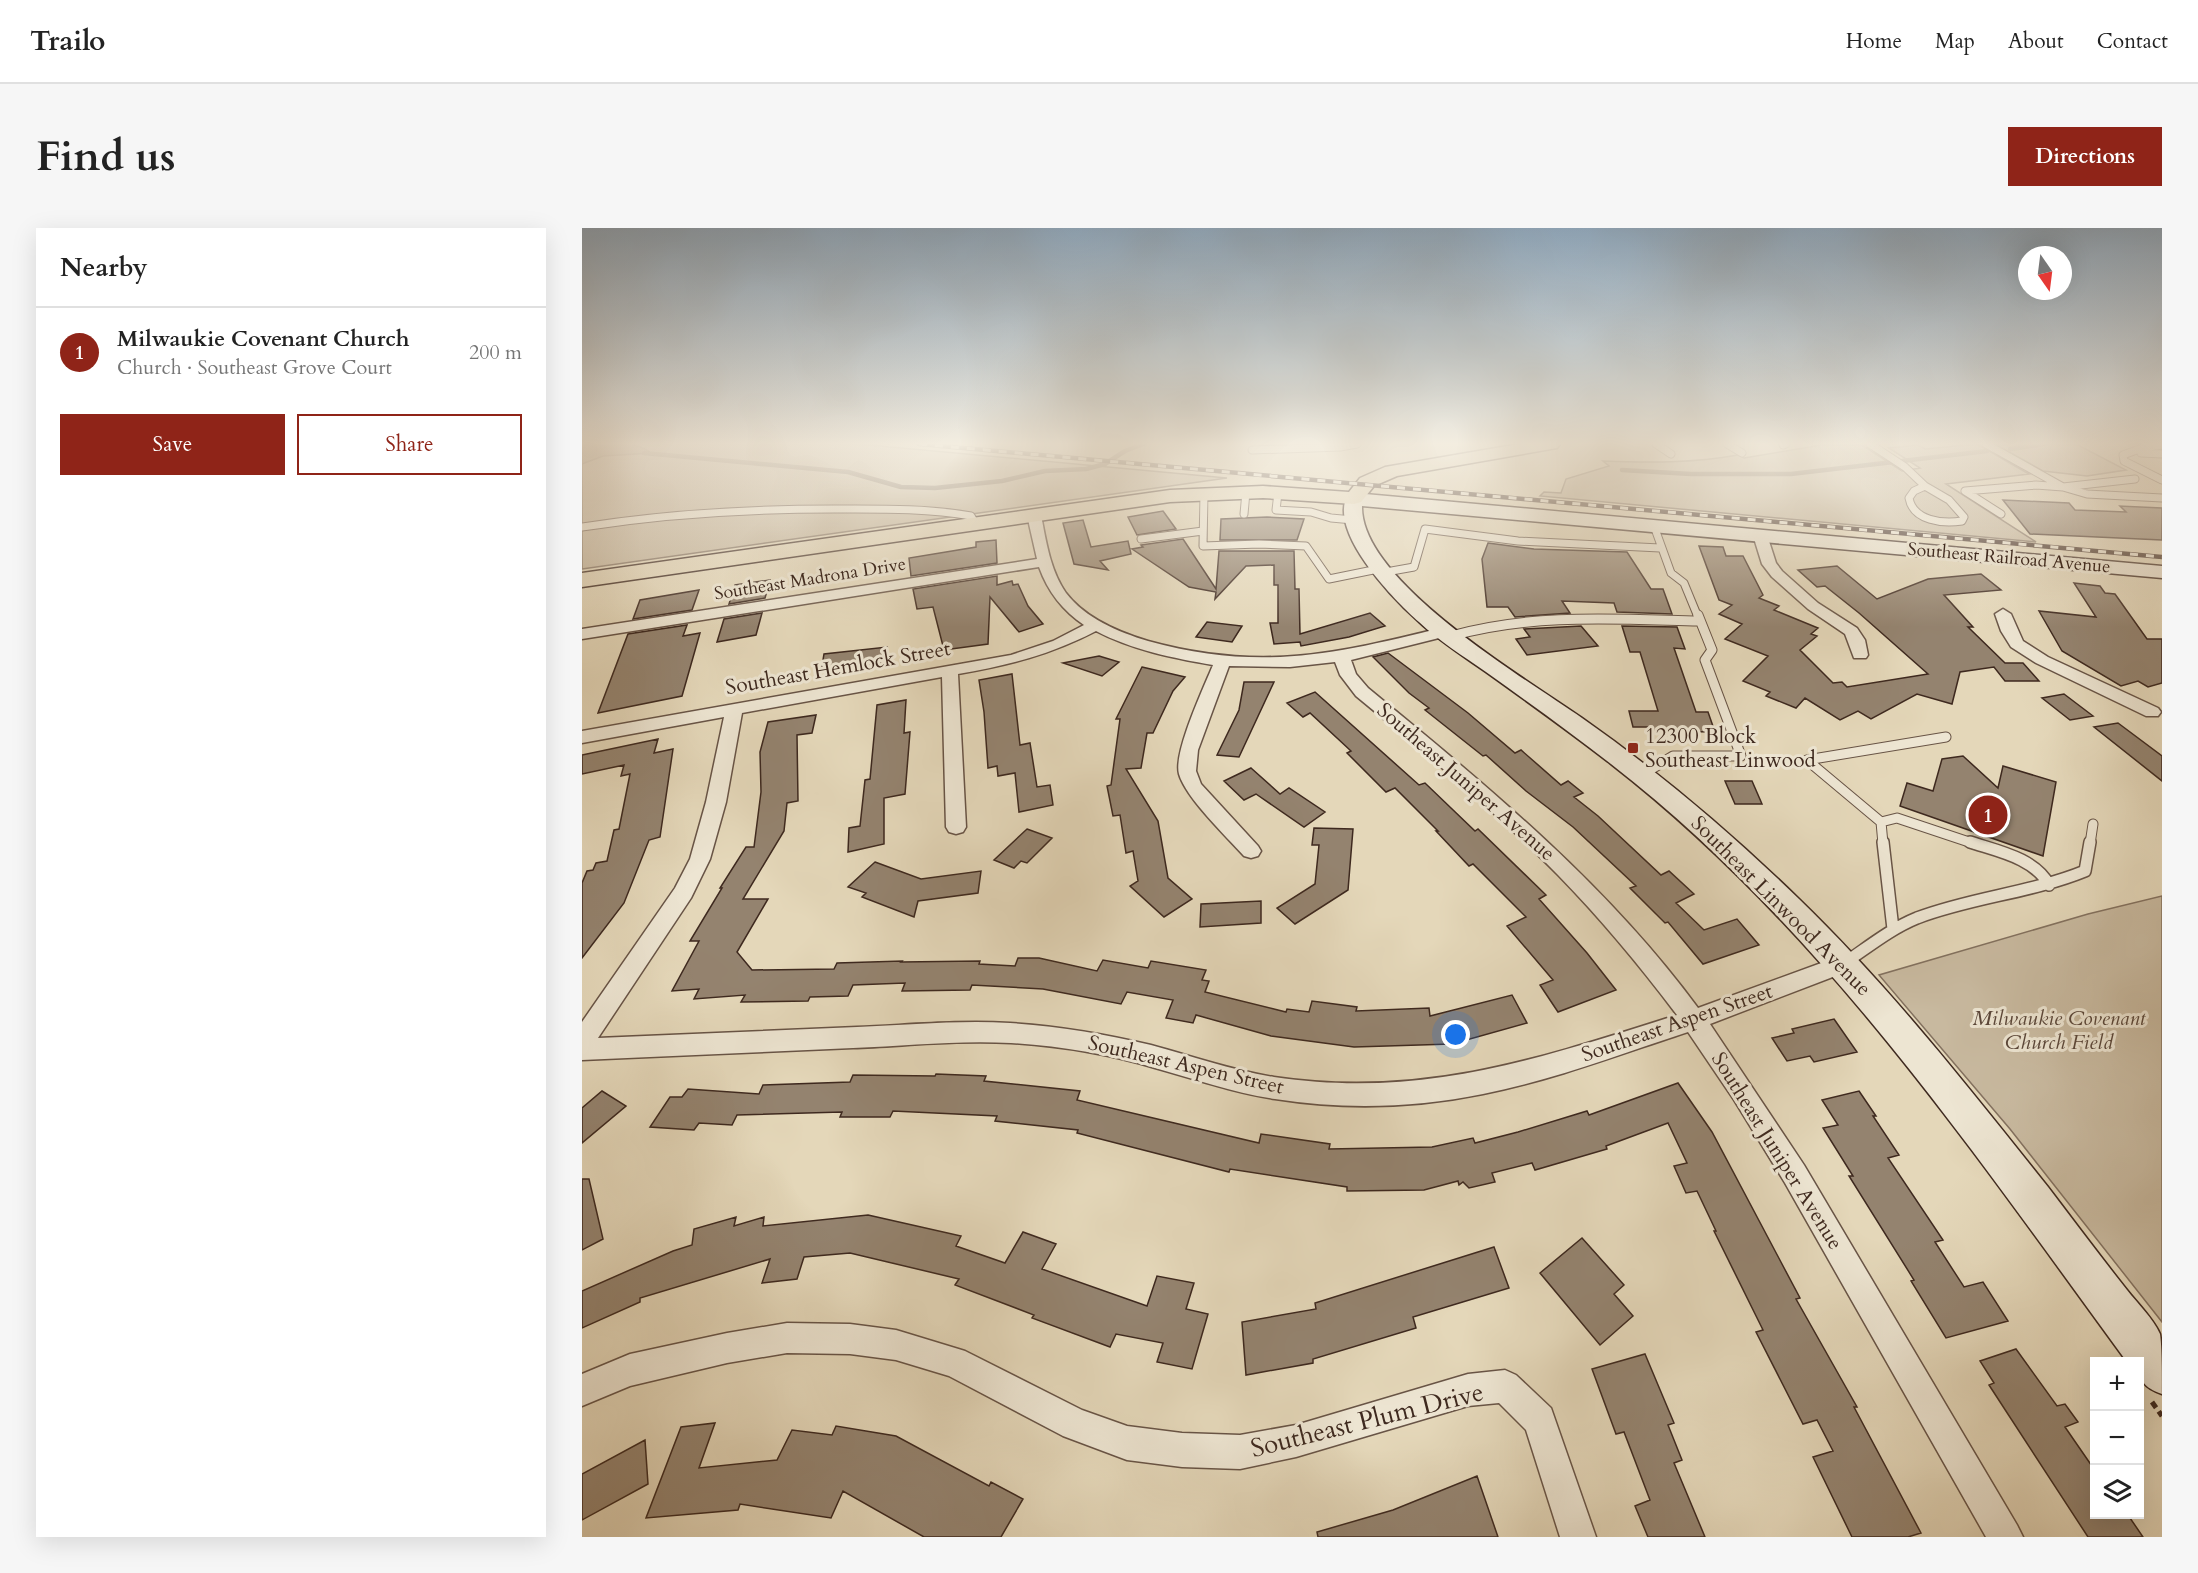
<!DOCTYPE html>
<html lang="en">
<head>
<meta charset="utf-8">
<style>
  :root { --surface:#fff; --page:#f6f6f6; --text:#222; --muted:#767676; --line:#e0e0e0; --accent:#8f2418 }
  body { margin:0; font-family:Cardo,serif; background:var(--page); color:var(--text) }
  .controls { position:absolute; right:18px; bottom:18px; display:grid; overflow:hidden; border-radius:0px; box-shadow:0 6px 24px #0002 }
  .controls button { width:54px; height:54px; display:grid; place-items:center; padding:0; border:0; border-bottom:2px solid var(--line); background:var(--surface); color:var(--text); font:30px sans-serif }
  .compass { position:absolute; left:1436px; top:18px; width:54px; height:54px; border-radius:50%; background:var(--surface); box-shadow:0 6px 24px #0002; rotate:166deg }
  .you { position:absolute; left:874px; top:807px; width:21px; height:21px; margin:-15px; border:4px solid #fff; border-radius:50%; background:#1a73e8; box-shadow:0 0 0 9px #1a73e833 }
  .badge { display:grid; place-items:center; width:39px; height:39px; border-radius:50%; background:var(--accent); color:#fff; font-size:20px; font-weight:700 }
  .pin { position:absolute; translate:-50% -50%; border:3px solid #fff; box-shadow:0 2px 6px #0006 }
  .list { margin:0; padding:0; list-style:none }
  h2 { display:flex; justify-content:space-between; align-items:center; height:78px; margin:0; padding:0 24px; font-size:26px }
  h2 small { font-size:20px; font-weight:400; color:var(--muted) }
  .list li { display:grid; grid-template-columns:39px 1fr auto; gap:18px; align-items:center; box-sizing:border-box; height:90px; padding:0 24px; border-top:2px solid var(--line) }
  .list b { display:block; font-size:22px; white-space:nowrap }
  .list p { margin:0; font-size:20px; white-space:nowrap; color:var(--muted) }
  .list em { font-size:20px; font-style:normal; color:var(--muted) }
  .actions { display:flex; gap:12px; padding:18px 24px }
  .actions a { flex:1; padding:14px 0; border:2px solid var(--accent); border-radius:0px; text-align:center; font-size:21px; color:var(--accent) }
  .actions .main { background:var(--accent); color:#fff }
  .icon { flex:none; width:33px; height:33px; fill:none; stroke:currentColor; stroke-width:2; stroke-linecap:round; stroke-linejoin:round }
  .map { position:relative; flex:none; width:1580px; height:1309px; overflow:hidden; border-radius:0px }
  header { display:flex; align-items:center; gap:36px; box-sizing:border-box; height:84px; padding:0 30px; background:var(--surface); border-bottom:2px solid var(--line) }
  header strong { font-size:28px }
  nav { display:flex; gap:33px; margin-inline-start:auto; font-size:21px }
  .intro { display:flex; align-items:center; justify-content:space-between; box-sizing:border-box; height:144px; padding:0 36px }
  h1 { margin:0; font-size:42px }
  .button { padding:15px 27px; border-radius:0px; background:var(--accent); color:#fff; font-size:21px; font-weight:700 }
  main { display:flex; gap:36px; padding:0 36px }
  aside { flex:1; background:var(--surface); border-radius:0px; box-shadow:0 6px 24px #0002 }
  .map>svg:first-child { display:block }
  .green { fill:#c8b99f; stroke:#83715f; stroke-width:1.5 }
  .water { fill:#ac9c85; stroke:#806e5c; stroke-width:1.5 }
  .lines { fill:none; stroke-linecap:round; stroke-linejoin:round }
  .stream { stroke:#806e5c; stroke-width:4.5 }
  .building { fill:#94836f; stroke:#3e291f; stroke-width:1.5 }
  .lane-far2-casing { stroke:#685446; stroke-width:9 }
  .lane-far1-casing { stroke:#685446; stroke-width:11 }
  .lane-casing { stroke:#685446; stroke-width:14 }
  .street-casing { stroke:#685446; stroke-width:3 }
  .secondary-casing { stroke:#3e291f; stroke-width:3 }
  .primary-casing { stroke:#3e291f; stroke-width:3 }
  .path { stroke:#3e291f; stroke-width:5; stroke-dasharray:7 4.5; stroke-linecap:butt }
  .lane-far2 { stroke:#ede5d2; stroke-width:7 }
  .lane-far1 { stroke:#ede5d2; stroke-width:9 }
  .lane { stroke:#ede5d2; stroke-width:11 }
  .street { fill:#ede5d2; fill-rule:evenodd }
  .secondary { fill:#ede5d2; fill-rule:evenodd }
  .primary { fill:#e4d7b9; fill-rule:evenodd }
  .rail-casing { stroke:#3e291f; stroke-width:4.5 }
  .rail { stroke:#ede5d2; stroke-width:3; stroke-dasharray:8; stroke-linecap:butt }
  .poi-dot { fill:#8f2418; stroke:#ede5d2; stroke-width:2 }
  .labels { text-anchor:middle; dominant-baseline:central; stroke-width:6; stroke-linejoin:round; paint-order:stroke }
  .far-street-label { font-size:18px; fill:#3e291f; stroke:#ede5d2 }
  .street-label { font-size:21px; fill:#3e291f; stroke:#ede5d2 }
  .poi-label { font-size:21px; fill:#3e291f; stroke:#ede5d2; text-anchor:start }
  .park-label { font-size:21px; font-style:italic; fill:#5a4639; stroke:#ede5d2 }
  .near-street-label { font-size:26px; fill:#3e291f; stroke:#ede5d2 }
</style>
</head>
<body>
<header>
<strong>Trailo</strong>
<nav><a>Home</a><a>Map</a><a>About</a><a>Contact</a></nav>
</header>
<div class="intro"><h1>Find us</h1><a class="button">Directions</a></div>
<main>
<aside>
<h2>Nearby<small></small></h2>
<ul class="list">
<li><span class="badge">1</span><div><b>Milwaukie Covenant Church</b><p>Church · Southeast Grove Court</p></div><em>200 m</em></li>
</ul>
<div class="actions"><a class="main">Save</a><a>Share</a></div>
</aside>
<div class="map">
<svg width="1580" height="1309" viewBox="0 0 1580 1309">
  <rect width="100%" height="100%" fill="#e4d7b9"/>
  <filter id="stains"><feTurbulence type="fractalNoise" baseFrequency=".00333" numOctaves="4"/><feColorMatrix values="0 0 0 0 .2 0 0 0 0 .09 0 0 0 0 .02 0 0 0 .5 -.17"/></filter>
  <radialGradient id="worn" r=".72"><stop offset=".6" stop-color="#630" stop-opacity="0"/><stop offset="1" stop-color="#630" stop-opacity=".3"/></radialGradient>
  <path class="green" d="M0 216H276L645 250 0 341Z
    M1395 216 1447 246 1364 256 1454 314 958 268 962 264 979 265 984 251 1027 238 1021 233C1068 235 1111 235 1156 227L1162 230 1240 217H1280L1320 243 1338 240 1307 220 1336 217 1343 221Z
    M1413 216H1494L1544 242 1505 248 1461 243Z
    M1580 668V1094L1428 901 1297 747 1506 686Z"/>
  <path class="water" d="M0 216C22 216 52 211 69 225L21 228 0 236Z"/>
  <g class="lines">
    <path class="stream" d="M1428 221 1461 216
      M62 225 266 244 319 259 353 260 420 253 463 243 504 241 523 236 543 223 561 216
      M1040 242 1109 246H1209L1405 223"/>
  </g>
  <path class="building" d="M1421 272 1487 275 1493 282 1544 284 1538 278 1580 280V312L1448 306Z
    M581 283 594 301 555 307 546 289Z
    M685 289 722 291 715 312H638L639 291Z
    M501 292 509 319 546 313 549 326 518 333 526 342 492 336 481 295Z
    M601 311 634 361 637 323H712L713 361H717L718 406 788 385 803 398 767 409 719 418 718 414 692 416 688 395H696V357H692V337L664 338 633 371 634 364 607 359 550 321 561 319 559 317Z
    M414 312 415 335 329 348 327 330 394 319V314Z
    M906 315 952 321 1045 324 1069 361H1081L1090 386 1035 384 1032 375 980 373 988 385 933 389 926 379H905L900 331Z
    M1117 318 1141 319 1144 328H1161L1181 367 1177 370 1197 378 1192 382 1236 400 1229 406 1235 408 1218 422 1251 455 1260 454 1265 459 1346 446 1277 385 1243 358 1235 359 1216 342 1255 338 1295 371 1346 351 1399 346 1419 362 1362 367 1391 399H1386L1423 435H1441L1457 453H1423L1412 439 1378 444 1370 476 1335 466 1289 491 1276 483 1258 492 1223 470 1214 480 1184 468 1188 464 1161 453 1186 428 1143 411 1160 396 1137 386 1150 377 1137 372Z
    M415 348V357L430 353 431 357 436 356 446 378 461 396 437 404 408 369 406 416 362 422 351 379 335 381 331 361Z
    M188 352 183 370 147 376 153 357Z
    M1492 355 1518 358 1523 365 1533 366 1565 411H1580V455L1566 459 1556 453 1539 458 1480 423 1457 383 1514 389Z
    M117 362 110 382 51 391 58 372Z
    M180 385 174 407 135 414 142 391Z
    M625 394 660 398 650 414 614 409Z
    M105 397 101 408 118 405 100 468 16 485 46 406Z
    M999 398 1016 418 945 427 934 411 948 409 942 401Z
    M1040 398 1095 399 1103 421 1092 420 1114 484H1126L1133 504 1068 503 1067 499H1051L1047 483H1076L1058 424H1048Z
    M305 419 300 436 239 444 242 426Z
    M806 425 886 485 933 525 939 522 979 557 986 553 1001 565 992 569 1016 588 1079 647 1087 643 1112 666 1094 675 1122 702 1155 691 1177 717 1121 736 1086 694 1083 695 1048 660 1054 658 991 599 944 563 904 527 901 528 843 482 847 480 827 465 791 429Z
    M517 428 537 434 520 448 481 435Z
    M560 439 603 449 591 463 571 505H565L559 540 544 541 576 593 586 650 610 671 582 689 548 658 556 653 551 623 544 625 538 587 531 588 525 558 529 557 538 491H534Z
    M430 446 438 517 448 515 455 559 468 557 471 577 437 584 433 545 416 548 415 538 406 540 402 484 397 452Z
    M662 454H692L657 529 635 527 657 482Z
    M733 464 837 557 843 555 893 603 896 601 964 667 957 671 1005 725 1034 762 976 784 958 757 971 752 925 698 944 689 891 636 887 638 854 603H856L813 560 804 564 765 525 769 523 728 485 721 489 705 475Z
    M1482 466 1511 488 1488 492 1460 470Z
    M324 472 322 505 328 504 323 566 302 570V616L266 624 267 600 278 598 283 552 288 551 295 477Z
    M234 487 230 505 215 507 216 573 205 575 202 603 161 671H186L155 724 170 742 252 741 255 735 320 733 319 734 398 733 397 736 433 738 436 730H457L515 743 521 732 566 740 569 733 624 742 620 752 627 753 623 764 704 784 705 781 727 784 730 773 775 779 774 783 847 780 848 788 930 767 945 795 870 816 772 819 689 808 614 787 611 795 584 790 591 772 545 764 539 776 461 761 390 757 388 762 320 763 323 755 271 757 266 768 228 769 226 773 159 774 163 767 112 771 117 761 90 763 117 713H108L140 660H138L164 619H172L179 564 178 524 186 494Z
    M1536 495 1580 528V553L1512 499Z
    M76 511 72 525 91 521 78 609 67 612 42 675 0 730V655L5 643 11 642 14 635 25 633 32 602 37 601 48 546 39 548 42 537 0 546V527Z
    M1381 528 1416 560 1421 538 1474 554 1461 628 1318 578 1325 555 1351 563 1360 531Z
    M669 540 698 566 707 560 743 584 722 599 674 566 662 572 642 553Z
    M1143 553H1170L1180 576H1153Z
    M732 600 771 601 766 662 713 696 695 680 733 656 737 617H730Z
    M445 601 470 610 445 635 439 633 432 640 412 632Z
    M293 634 339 651 399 643 396 665 336 673 332 689 280 669 284 665 266 659Z
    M679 673V695L618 699 619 676Z
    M1252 791 1275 824 1232 834 1228 828 1205 833 1190 810 1212 805 1210 801Z
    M354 846 404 848 402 853 498 863 495 872 677 915 679 906 748 916 747 921 850 919 891 910 893 915 936 904 1005 883 1007 887 1096 855 1130 904 1218 1070 1214 1071 1275 1179H1272L1339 1305 1326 1309H1270L1231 1229 1251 1223 1235 1192 1221 1196 1174 1104 1181 1102 1132 1003H1134L1115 963 1104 965 1092 938 1105 935 1086 895 1024 918 1025 921 953 942 950 935 910 945 913 954 887 960 881 954 877 957 876 953 842 962 765 963V959L648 941 647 944 495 905 496 902 413 893 415 888 311 883 308 889H258L260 884 155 887 150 897 117 895 112 902 68 899 88 869H100L106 861 177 866 181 857 268 854 271 847 353 848Z
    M20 863 44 878 0 915V880Z
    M1277 863 1294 888H1291L1317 927 1306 930 1361 1012 1353 1014 1382 1059 1401 1054 1426 1093 1364 1110 1329 1053 1332 1052 1267 948H1271L1241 900 1256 897 1240 872Z
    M0 951H7L21 1011 0 1022Z
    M286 987 379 1008 374 1018 423 1035 441 1004 474 1016 460 1041 565 1078 575 1048 612 1055 604 1081 626 1086 610 1141 575 1134 581 1115 534 1106 528 1119 450 1090 452 1087 373 1057 377 1051 268 1025 222 1029 215 1051 180 1055 188 1031 58 1070V1074L0 1100V1063L91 1023 110 1017 112 1001 154 989 152 998 182 989 181 998Z
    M1000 1010 1042 1057 1032 1066 1051 1088 1018 1117 958 1045Z
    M912 1019 927 1060 831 1089 834 1100 731 1131V1135L664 1147 660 1094 734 1081 733 1075Z
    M1434 1121 1475 1178 1483 1176 1496 1194 1483 1199 1512 1241V1287H1546L1561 1309H1506L1407 1157 1412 1155 1398 1133Z
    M1063 1126 1092 1195 1086 1197 1100 1232 1092 1235 1123 1309H1066L1053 1278 1068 1272 1042 1204 1034 1206 1010 1141Z
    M133 1195 117 1240 195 1232 210 1202 250 1207 254 1198 314 1208 407 1258 409 1254 441 1271 419 1309H342L261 1263 249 1290 158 1276 156 1282 64 1290 99 1199Z
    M63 1212 66 1256 0 1292V1246Z
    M895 1248 916 1309H736L735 1304 811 1282Z"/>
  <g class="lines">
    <g class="lane-far2-casing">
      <path id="lane-far2" d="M1074 216 1089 226
        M1145 216 1160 225
        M1288 216 1323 239 1343 258
        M1404 216 1481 259 1505 266 1580 270
        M1201 217 1204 216
        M1580 217 1560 220 1541 227 1542 233 1580 252
        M670 222 758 219 775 216
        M1559 225 1580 226
        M1343 258 1367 272 1382 289 1380 293C1361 296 1331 293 1327 270L1332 263Z
        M622 265 621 318 677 316 724 318 747 351 801 340
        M696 265 694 282 729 284 749 290 771 292
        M662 286 664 264
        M1419 286 1383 263 1454 257 1481 259 1553 251
        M1072 298 1089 345 1102 355 1116 389
        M0 299C84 286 167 281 252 281 297 281 344 280 389 288L394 296
        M559 311 621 303
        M804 344 832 339 843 301 936 313 1078 320"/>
    </g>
    <g class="lane-far1-casing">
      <path id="lane-far1" d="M869 408C951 385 1033 391 1117 393
        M1060 547 1091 528H1159L1123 432 1130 422 1116 387
        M1299 594 1225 532 1364 509
        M1301 616 1299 594 1315 590 1393 616
        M1508 616 1511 596"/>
    </g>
    <g class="lane-casing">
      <path id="lane" d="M1301 614 1311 701
        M1388 614C1415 623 1453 630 1467 657
        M1261 736C1285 720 1308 701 1335 690 1390 669 1449 665 1503 643L1508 614"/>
    </g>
    <g class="street-casing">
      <path id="street" d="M452 283 459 287C464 313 468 342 484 365 503 390 536 404 566 413 678 444 754 426 863 399L869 401 871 404 869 407 769 432 774 446 786 460C905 558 1024 655 1116 780L1253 730 1261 727 1269 730 1272 736 1269 742 1128 796 1222 937 1435 1297 1441 1309H1404L1203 955 1152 872 1106 804C1039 826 971 852 901 866 833 880 762 882 693 871 652 865 613 851 573 840 526 826 478 818 429 815 376 812 324 818 271 820 181 824 90 828 0 832V794L93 660 108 631 124 574 142 489 0 515V503L429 427 471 413 502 397C481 383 466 364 457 339L0 411V401L455 331 445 287ZM514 403C550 422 591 430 631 437 622 459 591 525 597 546 604 570 644 608 662 628L669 630 676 628 679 623 676 618 619 556 614 543 616 522 647 438 708 439 753 434 758 447 774 468C843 525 913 583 976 647 1019 691 1058 738 1095 787 957 831 839 871 692 849 649 842 610 828 569 817 523 806 476 798 428 795 377 792 326 797 275 799 188 803 102 806 16 810L109 670 128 631 144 574 160 485 360 449 364 599 367 604 374 606 381 604 384 599 376 446C427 437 468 427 514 403Z
        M1178 303 1185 307 1194 335 1200 343 1236 375 1275 400 1283 412 1286 427 1284 430H1272L1263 406 1226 381 1190 349 1180 336 1171 307Z
        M1421 381 1429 386 1441 413 1466 429 1576 480 1579 484 1576 488H1564L1454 435 1429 419 1419 403 1413 386Z
        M205 1095 268 1096 314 1102 383 1123 500 1182 545 1198 600 1205 658 1207 714 1197 886 1146 923 1142 934 1147 969 1180 1014 1309H978L944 1202 917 1175 886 1178 714 1229 658 1241 600 1239 545 1232 481 1208 367 1148 314 1132 268 1126 205 1125 145 1135 48 1158 0 1178V1146L48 1126 145 1105Z"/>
    </g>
    <g class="secondary-casing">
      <path id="secondary" d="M772 265 1580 338V350L780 278C778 353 943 450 1000 490 1077 544 1149 605 1217 671 1308 759 1387 860 1466 959 1492 993 1518 1028 1545 1062 1555 1075 1571 1090 1578 1106 1580 1117 1580 1152 1580 1166 1561 1159 1558 1154 1558 1134H1545C1389 921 1239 699 1029 536 988 504 946 474 904 444 881 428 857 413 837 394 811 371 745 303 766 266Z"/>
    </g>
    <g class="primary-casing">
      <path id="primary" d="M937 216H978L975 220 969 221 815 248 792 258 779 274 772 276 681 270 588 274 0 359V345L588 262 681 258 767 264 778 250 803 239Z"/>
    </g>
    <path class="path" d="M1570 1174 1580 1188"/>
    <use href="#lane-far2" class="lane-far2"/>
    <use href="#lane-far1" class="lane-far1"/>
    <use href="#lane" class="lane"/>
    <use href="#street" class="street"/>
    <use href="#secondary" class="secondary"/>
    <use href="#primary" class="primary"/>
    <g class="rail-casing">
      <path id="rail" d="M337 216 1580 329"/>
    </g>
    <use href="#rail" class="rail"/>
  </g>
  <linearGradient id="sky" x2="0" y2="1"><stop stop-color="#90aac0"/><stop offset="0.54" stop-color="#f3ede0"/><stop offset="1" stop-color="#f3ede0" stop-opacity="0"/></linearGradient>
  <rect width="1580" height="399" fill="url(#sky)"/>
  <rect class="poi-dot" x="1045" y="514" width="12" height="12" rx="3"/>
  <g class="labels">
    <g class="far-street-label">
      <text transform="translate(1427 330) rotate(5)">Southeast Railroad Avenue</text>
      <text transform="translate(228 351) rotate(-9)">Southeast Madrona Drive</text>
    </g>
    <g class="street-label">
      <text transform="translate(256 440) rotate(-10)">Southeast Hemlock Street</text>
      <text transform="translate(884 554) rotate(41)">Southeast Juniper Avenue</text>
      <text transform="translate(1199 678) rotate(45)">Southeast Linwood Avenue</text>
      <text transform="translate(1095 795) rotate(-19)">Southeast Aspen Street</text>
      <text transform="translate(604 837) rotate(13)">Southeast Aspen Street</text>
      <text transform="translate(1195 923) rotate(58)">Southeast Juniper Avenue</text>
    </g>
    <g class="poi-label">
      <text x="1063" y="508">12300 Block<tspan x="1063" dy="24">Southeast Linwood</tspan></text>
    </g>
    <g class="park-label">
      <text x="1477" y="790">Milwaukie Covenant<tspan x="1477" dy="24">Church Field</tspan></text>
    </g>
    <g class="near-street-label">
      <text transform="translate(785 1192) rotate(-14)">Southeast Plum Drive</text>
    </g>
  </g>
  <rect width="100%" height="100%" filter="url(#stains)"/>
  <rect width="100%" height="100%" fill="url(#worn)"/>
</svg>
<div class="controls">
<button>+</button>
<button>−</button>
<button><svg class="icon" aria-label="layers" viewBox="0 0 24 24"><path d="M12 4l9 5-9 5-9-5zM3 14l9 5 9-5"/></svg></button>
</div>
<svg class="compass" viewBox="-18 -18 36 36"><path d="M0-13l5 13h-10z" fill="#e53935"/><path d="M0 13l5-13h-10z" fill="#767676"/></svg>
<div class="you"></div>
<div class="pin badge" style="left:1406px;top:587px">1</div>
</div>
</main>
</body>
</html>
